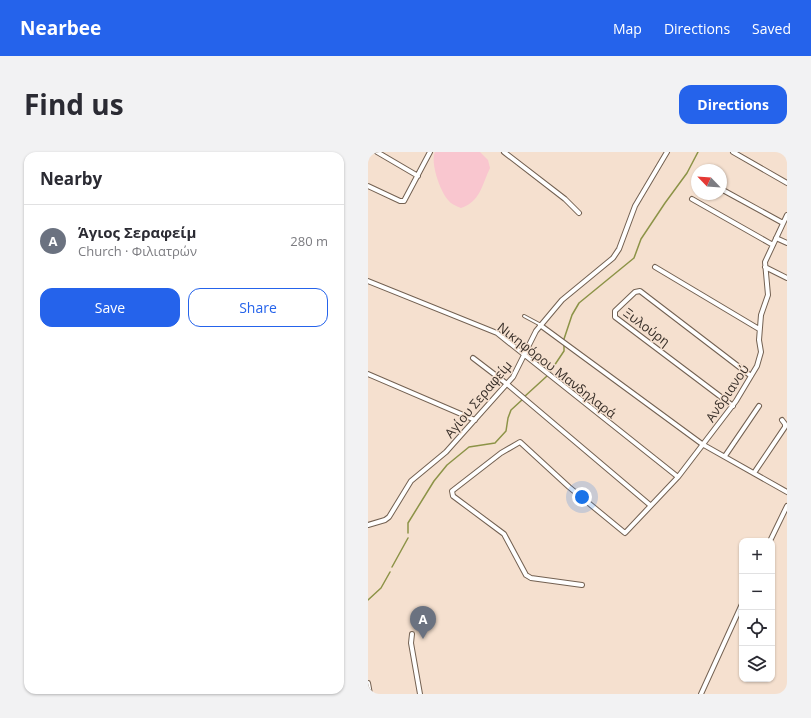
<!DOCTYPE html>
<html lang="en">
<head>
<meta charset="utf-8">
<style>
  :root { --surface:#fff; --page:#f2f2f3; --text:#2b2b33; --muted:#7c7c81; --line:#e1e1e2; --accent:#2563eb }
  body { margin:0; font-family:"Open Sans",sans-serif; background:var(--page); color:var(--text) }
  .controls { position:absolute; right:12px; bottom:12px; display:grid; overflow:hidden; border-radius:8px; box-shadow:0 1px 3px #0004 }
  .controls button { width:36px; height:36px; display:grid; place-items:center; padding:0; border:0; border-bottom:1px solid var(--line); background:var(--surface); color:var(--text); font:20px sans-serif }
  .compass { position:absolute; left:323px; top:12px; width:36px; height:36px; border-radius:50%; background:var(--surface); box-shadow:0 1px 3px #0004; rotate:295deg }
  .you { position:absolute; left:214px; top:345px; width:14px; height:14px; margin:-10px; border:3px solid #fff; border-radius:50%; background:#1a73e8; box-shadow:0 0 0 6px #1a73e833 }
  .badge { display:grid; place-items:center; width:26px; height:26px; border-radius:50%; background:var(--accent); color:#fff; font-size:13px; font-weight:700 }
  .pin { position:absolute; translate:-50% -33px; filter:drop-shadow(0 1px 2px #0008) }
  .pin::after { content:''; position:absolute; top:21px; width:14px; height:12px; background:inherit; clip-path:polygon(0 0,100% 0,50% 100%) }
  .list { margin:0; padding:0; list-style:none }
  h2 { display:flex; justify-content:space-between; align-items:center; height:52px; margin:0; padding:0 16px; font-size:17px }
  h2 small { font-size:13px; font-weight:400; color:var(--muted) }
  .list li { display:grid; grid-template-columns:26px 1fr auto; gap:12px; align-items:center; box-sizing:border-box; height:72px; padding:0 16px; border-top:1px solid var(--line) }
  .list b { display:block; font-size:15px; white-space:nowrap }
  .list p { margin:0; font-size:13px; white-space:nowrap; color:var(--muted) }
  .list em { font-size:13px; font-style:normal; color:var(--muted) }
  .actions { display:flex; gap:8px; padding:12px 16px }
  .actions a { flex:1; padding:9px 0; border:1px solid var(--accent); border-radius:12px; text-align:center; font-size:14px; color:var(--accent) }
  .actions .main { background:var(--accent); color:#fff }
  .icon { flex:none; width:22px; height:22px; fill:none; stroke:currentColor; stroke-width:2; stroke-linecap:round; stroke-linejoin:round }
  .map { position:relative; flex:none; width:419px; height:542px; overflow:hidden; border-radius:12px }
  header { display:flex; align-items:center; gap:24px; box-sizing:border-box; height:56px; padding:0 20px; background:var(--accent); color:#fff }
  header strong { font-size:19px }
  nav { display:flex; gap:22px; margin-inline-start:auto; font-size:14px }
  .intro { display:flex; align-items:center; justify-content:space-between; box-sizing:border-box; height:96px; padding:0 24px }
  h1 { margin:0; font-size:28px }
  .button { padding:10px 18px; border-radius:12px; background:var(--accent); color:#fff; font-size:14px; font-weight:700 }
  main { display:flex; gap:24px; padding:0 24px }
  aside { flex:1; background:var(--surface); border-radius:12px; box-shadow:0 1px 3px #0004 }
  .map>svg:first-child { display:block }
  .green { fill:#f9c6cf }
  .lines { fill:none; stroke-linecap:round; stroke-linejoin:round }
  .stream { stroke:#8c9347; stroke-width:1.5 }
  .service-casing { stroke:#736152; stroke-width:4 }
  .minor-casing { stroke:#736152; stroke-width:6 }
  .service { stroke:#fff; stroke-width:2 }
  .minor { stroke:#fff; stroke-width:4 }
  .labels { text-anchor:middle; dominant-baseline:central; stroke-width:3; stroke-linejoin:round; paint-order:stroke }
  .street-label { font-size:13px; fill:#372e28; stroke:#f5e0cf }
</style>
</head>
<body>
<header>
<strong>Nearbee</strong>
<nav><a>Map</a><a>Directions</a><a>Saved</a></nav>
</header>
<div class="intro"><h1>Find us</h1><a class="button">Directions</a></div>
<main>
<aside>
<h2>Nearby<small></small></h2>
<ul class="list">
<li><span class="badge" style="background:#6b7280">A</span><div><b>Άγιος Σεραφείμ</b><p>Church · Φιλιατρών</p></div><em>280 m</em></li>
</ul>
<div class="actions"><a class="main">Save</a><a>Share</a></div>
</aside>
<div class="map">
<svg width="419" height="542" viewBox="0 0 419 542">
  <rect width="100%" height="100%" fill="#f5e0cf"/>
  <path class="green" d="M67 0H112L120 8 122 16C114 33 112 50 93 56 88 54 83 52 80 48 72 39 62 10 67 0Z"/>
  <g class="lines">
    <path class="stream" d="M196 187 204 163 211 151 266 106 273 87 297 51 319 21 330 0
      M182 220 196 199V192
      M156 245 179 224
      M40 381V371L66 329 79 313 101 295 127 291 138 279 140 266 143 258 155 247
      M24 415 40 386
      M0 448 13 436 22 420"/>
    <g class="service-casing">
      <path id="service" d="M156 164 171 172"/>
    </g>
    <g class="minor-casing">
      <path id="minor" d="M9 0 50 24
        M136 0 197 47 211 61
        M365 0 419 31
        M0 34 32 49H36L62 0
        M353 37 415 71
        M324 47 405 93
        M408 86 419 91
        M287 115 391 177
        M397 115 419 126
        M0 129 129 181 310 325
        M172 173 334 292 419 340
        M105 206 139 232 282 353
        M0 222 107 268
        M365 254 247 165V159L267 140 272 139 383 224
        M357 304 391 254
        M386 321 417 275V272L414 268
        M0 373 17 368 21 365 43 329 78 300 145 225 168 179 194 148 245 106 251 97 267 54 299 0
        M402 389 419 354
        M214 433 163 426 158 423 136 382 85 344 84 339 133 301 152 290 201 335 257 381 310 325 368 249 389 214 393 200 391 188 393 163 400 143 397 110 419 63
        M44 482 43 491 52 542
        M0 531 2 542
        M333 542 374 452"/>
    </g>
    <use href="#service" class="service"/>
    <use href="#minor" class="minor"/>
  </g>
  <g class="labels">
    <g class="street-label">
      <text transform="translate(279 175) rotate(37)">Ξυλούρη</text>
      <text transform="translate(189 218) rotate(38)">Νικηφόρου Μανδηλαρά</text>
      <text transform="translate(359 241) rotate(-56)">Ανδριανού</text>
      <text transform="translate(110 247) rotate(-50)">Αγίου Σεραφείμ</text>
    </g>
  </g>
</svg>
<div class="controls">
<button>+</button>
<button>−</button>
<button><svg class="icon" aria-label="locate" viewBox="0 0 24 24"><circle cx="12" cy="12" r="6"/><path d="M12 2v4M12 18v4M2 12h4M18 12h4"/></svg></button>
<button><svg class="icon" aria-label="layers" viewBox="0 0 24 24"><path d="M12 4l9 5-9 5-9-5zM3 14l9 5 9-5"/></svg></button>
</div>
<svg class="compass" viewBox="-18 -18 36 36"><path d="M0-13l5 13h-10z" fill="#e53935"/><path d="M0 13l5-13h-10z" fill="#7c7c81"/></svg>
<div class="you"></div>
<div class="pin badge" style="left:55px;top:487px;background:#6b7280">A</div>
</div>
</main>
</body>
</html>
